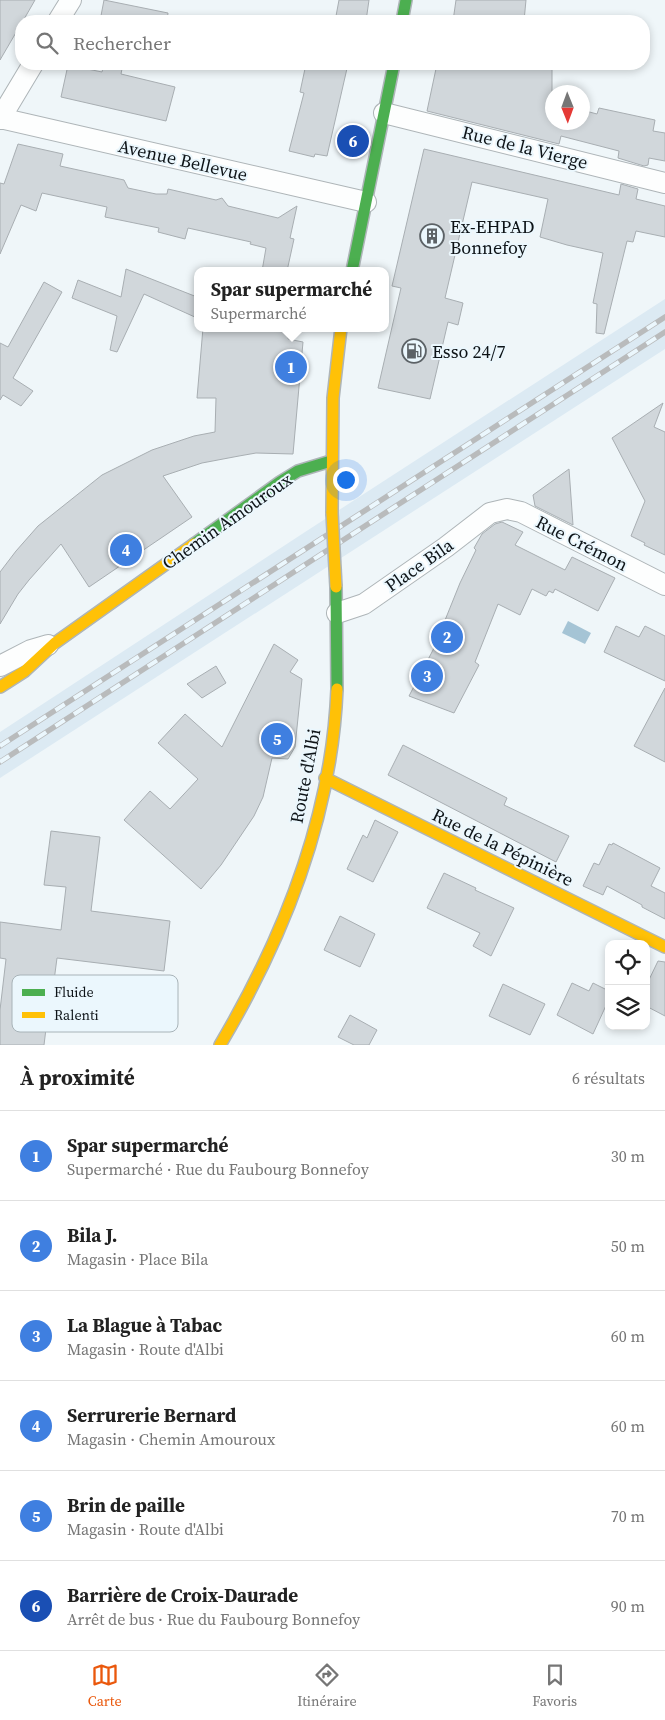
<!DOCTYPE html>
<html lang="fr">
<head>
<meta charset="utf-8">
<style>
  :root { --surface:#fff; --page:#f6f6f6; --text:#222; --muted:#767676; --line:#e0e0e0; --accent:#ea580c }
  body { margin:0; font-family:"Source Serif 4",serif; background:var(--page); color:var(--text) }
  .controls { position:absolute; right:15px; bottom:15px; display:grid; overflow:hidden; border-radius:10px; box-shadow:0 2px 8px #0003 }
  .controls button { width:45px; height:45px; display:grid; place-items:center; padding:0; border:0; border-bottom:1px solid var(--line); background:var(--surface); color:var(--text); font:25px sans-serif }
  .compass { position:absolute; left:545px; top:85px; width:45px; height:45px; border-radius:50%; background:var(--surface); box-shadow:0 2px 8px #0003; rotate:179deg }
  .you { position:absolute; left:345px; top:479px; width:18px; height:18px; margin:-12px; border:4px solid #fff; border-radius:50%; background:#1a73e8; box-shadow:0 0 0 8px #1a73e833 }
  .badge { display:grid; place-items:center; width:32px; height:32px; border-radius:50%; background:var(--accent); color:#fff; font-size:16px; font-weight:700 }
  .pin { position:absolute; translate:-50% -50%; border:2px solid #fff; box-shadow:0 1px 5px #0006 }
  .popup { position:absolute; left:194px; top:267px; width:195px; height:65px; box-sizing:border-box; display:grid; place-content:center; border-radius:10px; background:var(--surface); filter:drop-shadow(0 1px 4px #0005); font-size:16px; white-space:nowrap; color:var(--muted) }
  .popup b { font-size:19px; color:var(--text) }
  .popup::after { content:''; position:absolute; left:50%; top:100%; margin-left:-10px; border:10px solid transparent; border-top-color:var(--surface) }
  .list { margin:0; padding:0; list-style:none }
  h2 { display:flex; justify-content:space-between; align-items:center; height:65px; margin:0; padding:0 20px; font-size:21px }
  h2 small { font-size:16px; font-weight:400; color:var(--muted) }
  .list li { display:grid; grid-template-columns:32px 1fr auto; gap:15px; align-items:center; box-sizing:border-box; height:90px; padding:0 20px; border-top:1px solid var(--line) }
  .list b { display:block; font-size:19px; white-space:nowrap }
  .list p { margin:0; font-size:16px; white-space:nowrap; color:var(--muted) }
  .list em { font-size:16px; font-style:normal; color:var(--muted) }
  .icon { flex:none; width:28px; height:28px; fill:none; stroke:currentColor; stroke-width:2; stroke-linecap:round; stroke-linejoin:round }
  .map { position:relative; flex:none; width:665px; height:1045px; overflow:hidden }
  .search { position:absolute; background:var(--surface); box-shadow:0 2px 8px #0003; left:15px; right:15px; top:15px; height:55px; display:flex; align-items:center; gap:12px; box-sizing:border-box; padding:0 18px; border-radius:20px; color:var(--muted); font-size:19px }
  .sheet { height:605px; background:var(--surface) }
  nav { display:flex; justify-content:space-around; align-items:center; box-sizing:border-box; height:70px; border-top:1px solid var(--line); background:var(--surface); font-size:14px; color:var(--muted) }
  nav a { display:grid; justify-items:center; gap:2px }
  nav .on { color:var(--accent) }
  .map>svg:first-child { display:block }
  .built { fill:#dceaf3 }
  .water { fill:#a5c4d5 }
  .building { fill:#d1d7db; stroke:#a8aeb2 }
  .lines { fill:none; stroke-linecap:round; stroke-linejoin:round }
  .street-casing { stroke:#aeb5b8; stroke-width:22 }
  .fast-casing { stroke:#aeb5b8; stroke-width:14 }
  .slow-casing { stroke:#aeb5b8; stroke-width:14 }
  .street { stroke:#fdfefe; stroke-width:20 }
  .fast { stroke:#4caf50; stroke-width:11 }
  .slow { stroke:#ffc107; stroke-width:11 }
  .rail-casing { stroke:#b9bbbc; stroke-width:5.5 }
  .rail { stroke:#ebf7fd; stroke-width:4; stroke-dasharray:11; stroke-linecap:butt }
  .slow-bridge-casing { stroke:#aeb5b8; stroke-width:14; stroke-linecap:butt }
  .slow-bridge { stroke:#ffc107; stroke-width:11 }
  .labels { text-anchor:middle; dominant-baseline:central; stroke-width:4; stroke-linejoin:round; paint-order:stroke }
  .street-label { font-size:18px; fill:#0d1317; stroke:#ebf7fd }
  .poi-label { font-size:18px; fill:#0d1317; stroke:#ebf7fd; text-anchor:start }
  .key { fill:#ebf7fd; stroke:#a8b3b8; stroke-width:1 }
  .key-label { font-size:14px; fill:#0d1317 }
</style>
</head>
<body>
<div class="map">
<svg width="665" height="1045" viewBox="0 0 665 1045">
  <rect width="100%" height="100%" fill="#eff6f9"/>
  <path class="built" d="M665 299V349L0 778V732L302 534Z"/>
  <path class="water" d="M568 621 591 633 585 644 562 633Z"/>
  <path class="building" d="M0 0H35L23 21H21V24L0 60Z
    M104 0 168 13 167 21H100Z
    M339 0H369L366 21 336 16Z
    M456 0H526L524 21H453Z
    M104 64H123L121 74 175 87 166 121 61 97 68 65 102 72Z
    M306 64H348L327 156 315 154 314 157 289 151 304 93 300 92Z
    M437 64H552V122H582V110L597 114 599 108 655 120 653 131 665 133V161L649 158 648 165 644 166 618 158 619 151 561 136 559 144 427 111Z
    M18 144 63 154 60 166 124 180 128 188 156 194H167L168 189 216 200 222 198 228 206 278 218 297 206 290 238 294 239 287 271H262L266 248 250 244 251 242 188 228 185 239 158 232 159 228 105 217 107 207 42 193 36 211 21 205 0 254V183L4 184Z
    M424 149 619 195 621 184 638 189 636 199 665 206V237L636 231 633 242 627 241 604 334 596 333 597 304 593 303 603 253 567 245 540 237 548 199 472 182 445 298 463 303 458 325 448 322 430 399 378 388 401 288 392 286Z
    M126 269 197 297V318L144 294 117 352 110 350 117 316 72 298 78 280 121 297Z
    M44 282 62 292 13 378 33 391 21 406 3 395 0 400V343L8 347Z
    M203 328H289L288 339 303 342 293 454 256 453 239 456 202 463 163 476 192 517 89 587 61 544 29 580 18 594 0 624V572L16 551 38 526 102 475 152 450 194 436 215 432 216 398H197Z
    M663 403 654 427 665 432V555L644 545 645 543 631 536 645 501 612 438Z
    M569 469 573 525 535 506 533 495Z
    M502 522 523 532 515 545 565 570 572 557 615 578 598 611 555 589 553 593 549 591 546 596 532 589 520 615 498 604 475 662 479 665 454 713 409 696 433 650 460 583 476 550 474 548 482 534 495 524Z
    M616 626 639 637 645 626 665 636V681L604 652Z
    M274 644 298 660 290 672 302 679 295 747 288 759 272 758 263 797 254 816 221 865 201 889 124 820 150 791 170 809 198 779 158 743 185 714 222 747Z
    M216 666 226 683 202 698 187 684Z
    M665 688V762L634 746Z
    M403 745 507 798 504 805 569 836 556 862 388 775Z
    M375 820 398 832 373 882 347 869 363 835 367 838Z
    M51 831 100 837 91 911 170 921 164 971 57 958 52 996H50L44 1045H0V1010L6 959 0 958V922L61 930 66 887 44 885Z
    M613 843 660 868 651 886 665 893V919L642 907V905L607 886 603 895 583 886 594 863 599 865 609 844 612 845Z
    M444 873 476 888 475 890 514 908 491 956 473 946 480 933 427 908Z
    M340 916 375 934 360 967 324 950Z
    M658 961 665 962V1016L646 1006V986Z
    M572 983 589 991 593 983 609 991V999L593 1034 557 1015Z
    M503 984 545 1004 530 1035 489 1016Z
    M350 1015 377 1030 369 1045H354L338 1037Z"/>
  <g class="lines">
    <g class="street-casing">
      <path id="street" d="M58 21 71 0
        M384 113 665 183
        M0 118 366 202
        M0 119 33 64
        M337 613 364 604 446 547 490 513 507 509 521 512 665 585
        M0 666 31 650 48 645"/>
    </g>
    <g class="fast-casing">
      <path id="fast" d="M402 21 406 0
        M352 271 394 64
        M194 544 280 482 298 471 331 461
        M336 587 337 689"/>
    </g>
    <g class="slow-casing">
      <path id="slow" d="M332 513 333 398 341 328
        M0 687 25 671 55 643 194 544
        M325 778 665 947
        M220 1045C284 937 332 816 337 689"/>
    </g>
    <use href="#street" class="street"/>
    <use href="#fast" class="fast"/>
    <use href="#slow" class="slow"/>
    <g class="rail-casing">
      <path id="rail" d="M0 746 665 317
        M0 762 665 332"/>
    </g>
    <use href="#rail" class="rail"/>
    <g class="slow-bridge-casing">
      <path id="slow-bridge" d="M332 513 336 587"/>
    </g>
    <use href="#slow-bridge" class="slow-bridge"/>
  </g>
  <defs>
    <g id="building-ring" transform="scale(1.25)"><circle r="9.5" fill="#ebf7fd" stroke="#5c6266" stroke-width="1.5"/><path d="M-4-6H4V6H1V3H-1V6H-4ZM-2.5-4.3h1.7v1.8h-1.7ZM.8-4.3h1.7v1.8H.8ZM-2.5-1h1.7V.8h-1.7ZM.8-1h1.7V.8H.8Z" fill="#5c6266"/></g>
    <g id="fuel-ring" transform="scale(1.25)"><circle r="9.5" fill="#ebf7fd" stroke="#5c6266" stroke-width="1.5"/><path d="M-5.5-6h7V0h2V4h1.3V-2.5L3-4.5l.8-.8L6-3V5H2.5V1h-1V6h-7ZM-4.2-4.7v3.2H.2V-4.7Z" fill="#5c6266"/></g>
  </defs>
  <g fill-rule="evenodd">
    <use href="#building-ring" x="432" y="236"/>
    <use href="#fuel-ring" x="414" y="351"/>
  </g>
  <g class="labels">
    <g class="street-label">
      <text transform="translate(525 147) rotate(14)">Rue de la Vierge</text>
      <text transform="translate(183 160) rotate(13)">Avenue Bellevue</text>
      <text transform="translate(227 521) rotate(-35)">Chemin Amouroux</text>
      <text transform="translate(582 543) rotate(27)">Rue Crémon</text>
      <text transform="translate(419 565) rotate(-35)">Place Bila</text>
      <text transform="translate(305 776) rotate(-79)">Route d'Albi</text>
      <text transform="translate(503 847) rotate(26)">Rue de la Pépinière</text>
    </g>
    <g class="poi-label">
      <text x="450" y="226">Ex-EHPAD<tspan x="450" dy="21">Bonnefoy</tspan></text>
      <text x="432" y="351">Esso 24/7</text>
    </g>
  </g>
  <rect x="12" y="975" width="166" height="57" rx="8" class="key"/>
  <rect x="22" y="989" width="23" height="7" fill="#4caf50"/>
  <rect x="22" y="1012" width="23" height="6" fill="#ffc107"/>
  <g class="key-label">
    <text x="54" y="997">Fluide</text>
    <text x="54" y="1020">Ralenti</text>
  </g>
</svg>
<div class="controls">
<button><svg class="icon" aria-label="locate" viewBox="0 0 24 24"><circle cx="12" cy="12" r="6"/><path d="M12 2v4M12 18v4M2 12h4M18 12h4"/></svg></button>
<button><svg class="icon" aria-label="layers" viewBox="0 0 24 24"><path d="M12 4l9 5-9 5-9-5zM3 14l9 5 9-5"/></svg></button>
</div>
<svg class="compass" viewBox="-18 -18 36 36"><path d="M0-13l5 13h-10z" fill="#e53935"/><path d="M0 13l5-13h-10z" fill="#767676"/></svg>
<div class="you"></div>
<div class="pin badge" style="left:291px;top:367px;background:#3f7fe0">1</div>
<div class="popup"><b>Spar supermarché</b>Supermarché</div>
<div class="pin badge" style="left:447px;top:637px;background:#3f7fe0">2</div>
<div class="pin badge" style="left:427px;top:676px;background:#3f7fe0">3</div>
<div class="pin badge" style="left:126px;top:550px;background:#3f7fe0">4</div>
<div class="pin badge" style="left:277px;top:739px;background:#3f7fe0">5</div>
<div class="pin badge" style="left:353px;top:141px;background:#1a4fb4">6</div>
<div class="search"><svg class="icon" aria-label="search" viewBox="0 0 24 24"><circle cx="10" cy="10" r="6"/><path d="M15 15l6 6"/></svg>Rechercher</div>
</div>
<section class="sheet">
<h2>À proximité<small>6 résultats</small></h2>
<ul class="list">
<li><span class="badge" style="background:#3f7fe0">1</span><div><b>Spar supermarché</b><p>Supermarché · Rue du Faubourg Bonnefoy</p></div><em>30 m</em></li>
<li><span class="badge" style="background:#3f7fe0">2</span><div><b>Bila J.</b><p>Magasin · Place Bila</p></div><em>50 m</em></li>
<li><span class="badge" style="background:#3f7fe0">3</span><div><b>La Blague à Tabac</b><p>Magasin · Route d'Albi</p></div><em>60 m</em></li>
<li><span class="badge" style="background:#3f7fe0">4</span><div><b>Serrurerie Bernard</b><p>Magasin · Chemin Amouroux</p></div><em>60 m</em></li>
<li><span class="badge" style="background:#3f7fe0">5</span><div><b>Brin de paille</b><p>Magasin · Route d'Albi</p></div><em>70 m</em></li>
<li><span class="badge" style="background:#1a4fb4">6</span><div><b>Barrière de Croix-Daurade</b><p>Arrêt de bus · Rue du Faubourg Bonnefoy</p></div><em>90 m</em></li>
</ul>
</section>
<nav>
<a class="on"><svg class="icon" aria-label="map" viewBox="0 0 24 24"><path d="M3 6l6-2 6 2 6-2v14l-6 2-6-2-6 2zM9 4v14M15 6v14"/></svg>Carte</a>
<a><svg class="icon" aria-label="directions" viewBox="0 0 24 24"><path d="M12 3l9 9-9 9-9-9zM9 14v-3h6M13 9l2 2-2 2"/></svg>Itinéraire</a>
<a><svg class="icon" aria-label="saved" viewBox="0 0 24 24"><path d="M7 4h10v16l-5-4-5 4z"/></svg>Favoris</a>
</nav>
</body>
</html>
